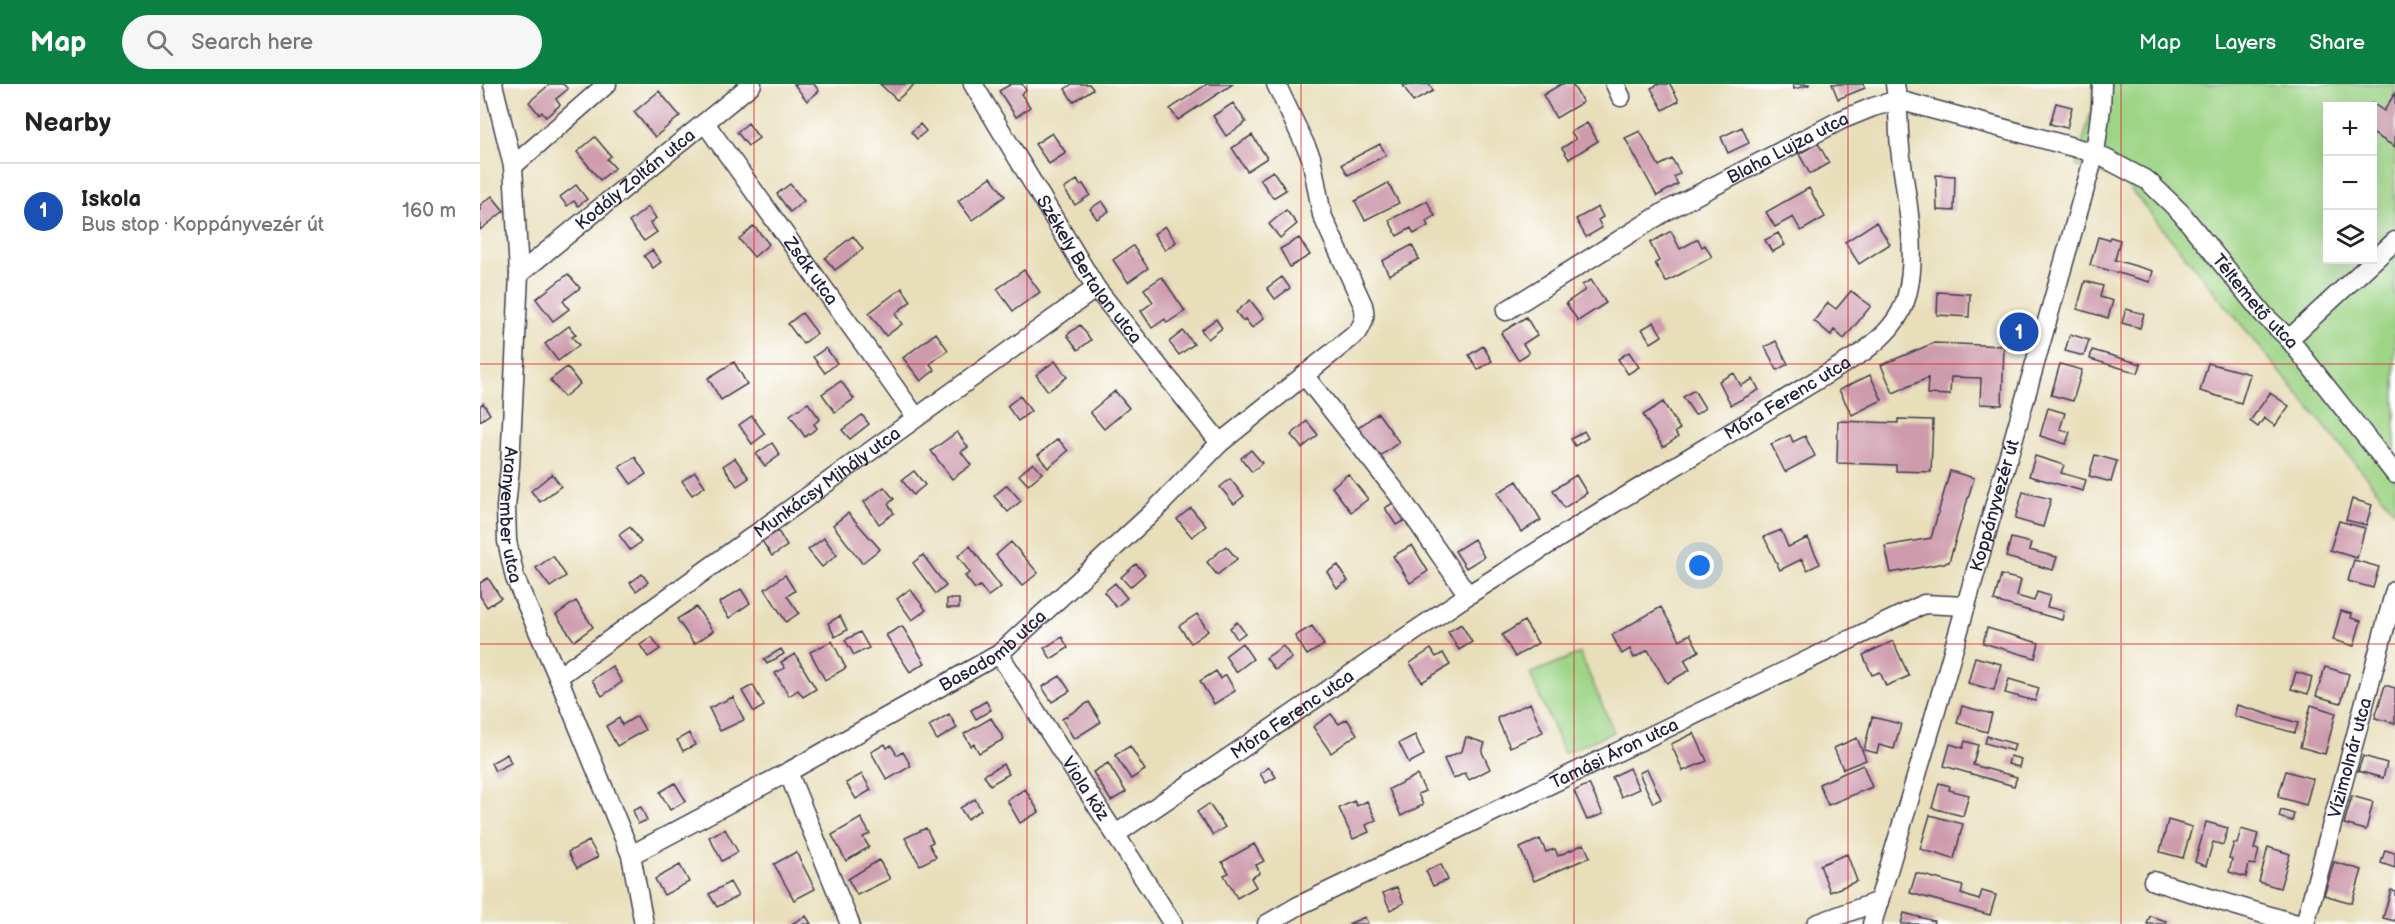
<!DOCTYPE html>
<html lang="en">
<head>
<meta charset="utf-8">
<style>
  :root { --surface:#fff; --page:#f6f6f6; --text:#222; --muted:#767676; --line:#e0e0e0; --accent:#0b8043 }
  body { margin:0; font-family:"Balsamiq Sans",sans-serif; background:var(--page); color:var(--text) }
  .controls { position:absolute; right:18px; top:18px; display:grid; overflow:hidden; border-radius:0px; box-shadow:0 6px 24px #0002 }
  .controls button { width:54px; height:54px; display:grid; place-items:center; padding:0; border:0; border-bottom:2px solid var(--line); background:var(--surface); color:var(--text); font:30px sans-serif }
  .you { position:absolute; left:1220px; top:482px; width:21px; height:21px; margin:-15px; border:4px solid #fff; border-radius:50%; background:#1a73e8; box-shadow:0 0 0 9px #1a73e833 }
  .badge { display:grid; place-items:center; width:39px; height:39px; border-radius:50%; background:var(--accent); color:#fff; font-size:20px; font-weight:700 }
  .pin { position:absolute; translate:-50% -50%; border:3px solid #fff; box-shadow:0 2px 6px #0006 }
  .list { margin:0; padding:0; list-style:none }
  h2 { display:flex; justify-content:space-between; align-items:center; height:78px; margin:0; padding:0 24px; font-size:26px }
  h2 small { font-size:20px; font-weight:400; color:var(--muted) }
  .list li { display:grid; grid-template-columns:39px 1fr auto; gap:18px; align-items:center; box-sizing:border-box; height:96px; padding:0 24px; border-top:2px solid var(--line) }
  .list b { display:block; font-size:22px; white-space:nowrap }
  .list p { margin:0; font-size:20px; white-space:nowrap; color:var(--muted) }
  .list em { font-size:20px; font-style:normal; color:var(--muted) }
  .icon { flex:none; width:33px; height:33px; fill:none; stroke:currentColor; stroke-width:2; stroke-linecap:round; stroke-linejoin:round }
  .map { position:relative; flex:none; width:1915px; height:840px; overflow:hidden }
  header { display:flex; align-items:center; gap:36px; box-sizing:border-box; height:84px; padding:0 30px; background:var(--accent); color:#fff }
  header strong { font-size:28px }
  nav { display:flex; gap:33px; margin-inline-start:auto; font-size:21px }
  .search { width:420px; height:54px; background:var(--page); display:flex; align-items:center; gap:15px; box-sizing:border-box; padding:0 21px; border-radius:33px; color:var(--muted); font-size:22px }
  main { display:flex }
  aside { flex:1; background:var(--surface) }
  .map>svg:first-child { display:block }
  .green { fill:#9ed486; stroke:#607b60; stroke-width:1.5; fill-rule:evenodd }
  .building { fill:#ce9bad }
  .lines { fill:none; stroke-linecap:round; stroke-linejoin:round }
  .minor-casing { stroke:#403e4e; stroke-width:21 }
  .minor { stroke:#fff; stroke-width:18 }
  .grid { fill:none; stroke:#d62828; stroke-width:1.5; stroke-opacity:0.55 }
  .labels { text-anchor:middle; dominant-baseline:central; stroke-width:5; stroke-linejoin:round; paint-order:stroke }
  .street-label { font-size:18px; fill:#22223b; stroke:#fff }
</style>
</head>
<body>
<header>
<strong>Map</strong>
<div class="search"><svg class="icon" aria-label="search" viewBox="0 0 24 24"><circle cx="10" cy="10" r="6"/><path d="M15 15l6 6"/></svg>Search here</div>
<nav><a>Map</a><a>Layers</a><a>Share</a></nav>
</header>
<main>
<aside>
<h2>Nearby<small></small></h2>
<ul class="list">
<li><span class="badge" style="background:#1a4fb4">1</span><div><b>Iskola</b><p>Bus stop · Koppányvezér út</p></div><em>160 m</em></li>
</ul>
</aside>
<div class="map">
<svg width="1915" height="840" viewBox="0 0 1915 840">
  <rect width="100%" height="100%" fill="#fff"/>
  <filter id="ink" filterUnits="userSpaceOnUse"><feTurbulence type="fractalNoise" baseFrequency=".0167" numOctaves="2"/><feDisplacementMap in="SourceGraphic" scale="12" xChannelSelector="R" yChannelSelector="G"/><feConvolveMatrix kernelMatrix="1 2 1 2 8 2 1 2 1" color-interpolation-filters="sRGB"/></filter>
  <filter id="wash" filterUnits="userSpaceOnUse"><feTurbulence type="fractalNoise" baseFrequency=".008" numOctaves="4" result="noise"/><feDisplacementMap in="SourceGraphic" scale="24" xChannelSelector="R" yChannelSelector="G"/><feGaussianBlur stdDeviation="1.35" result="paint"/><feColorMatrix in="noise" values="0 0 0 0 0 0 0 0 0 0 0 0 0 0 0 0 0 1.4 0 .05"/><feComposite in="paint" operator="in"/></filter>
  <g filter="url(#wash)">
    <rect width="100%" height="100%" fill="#e8deba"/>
    <path class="green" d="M1613 0H1915V428L1642 95 1596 82 1614 17ZM1848 22H1892V176H1848Z
      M1100 569 1134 648 1084 669 1050 590Z"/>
    <g id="blocks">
      <path class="building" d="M70 0H83L88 5 76 15 80 21 66 33 62 28 59 30 49 18Z
        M314 0H334L339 7 327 17Z
        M400 0H435L417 16Z
        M531 0H542L546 6 541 10 550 23 536 33 519 7Z
        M592 0H609L613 5 593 18 585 5Z
        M727 0H753L698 36 690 25Z
        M949 0 953 7 933 18 923 1Z
        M1081 0H1092L1103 18 1076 34 1063 11Z
        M1179 0H1190L1199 17 1183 26 1171 4Z
        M1313 0H1329V1L1314 5Z
        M1352 0H1383L1385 4 1358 15Z
        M179 7 200 32 175 53 154 28Z
        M1915 9V63L1892 49V22H1890L1892 19 1904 27Z
        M753 19 766 38 746 52 733 32Z
        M1576 19 1592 23 1587 44 1570 40Z
        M268 39 279 54 268 62 257 48Z
        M1107 39 1118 57 1089 75 1082 64 1096 55 1091 48Z
        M440 40 446 47 437 55 431 48Z
        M1262 43 1269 59 1248 69 1241 53Z
        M1160 47 1179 82 1192 75 1200 89 1194 93 1198 100 1177 112 1145 54Z
        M572 49 586 69 569 80 555 60Z
        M772 51 787 74 767 87 752 64Z
        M115 53 131 72 127 75 135 84 120 96 97 68Z
        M1338 59 1349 79 1330 90 1319 70Z
        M900 60 906 71 868 91 862 80Z
        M793 87 806 106 793 114 780 95Z
        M1456 91 1475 92 1474 127 1457 126Z
        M511 93 525 112 492 136 478 117Z
        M597 96 600 101 603 100 610 111 595 121 584 105Z
        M908 99 919 119 885 136 875 117Z
        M310 100 324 117 310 128 297 110Z
        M96 101 107 115 98 122 94 117 87 122 80 113Z
        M1329 104 1345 133 1321 147 1313 133 1295 143 1286 128Z
        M12 112 24 127 0 146V121Z
        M622 117 629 127 617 135 610 125Z
        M947 117 955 132 946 137 948 142 934 150 931 144 917 152 909 136Z
        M168 123 176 134 170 139 177 148 164 157 149 138Z
        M1118 123 1123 133 1118 136 1122 144 1106 153 1096 135Z
        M806 126 817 140 800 154 789 140Z
        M1396 138 1410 160 1379 180 1365 158Z
        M274 142 289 160 274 173 259 155Z
        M685 142 696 158 685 166 674 150Z
        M1191 147 1200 165 1218 155 1222 163 1225 161 1232 173 1186 198 1175 179 1179 177 1170 159Z
        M1298 149 1305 161 1292 168 1285 156Z
        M373 152 383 165 355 186 345 174Z
        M1618 153 1629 156 1630 153 1640 156 1635 176 1673 187 1670 198 1610 181Z
        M819 154 830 171 810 183 800 165Z
        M932 161 939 175 909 191 902 177Z
        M653 162 668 184 648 198 633 176Z
        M172 166 181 178 173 184 164 172Z
        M544 186 560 208 533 227 517 205Z
        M88 190 100 204 83 217 89 225 73 237 56 215Z
        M682 193 705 227 687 239 685 235 672 244 661 227 673 218 664 205Z
        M802 193 810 204 795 215 787 204Z
        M1111 196 1126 219 1098 237 1086 219 1105 206 1102 201Z
        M1605 197 1623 202 1620 213 1633 217 1628 234 1597 225Z
        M422 204 431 217 415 230 422 240 406 252 389 229Z
        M1371 207 1391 222 1364 255 1354 246 1351 251 1334 237 1348 219 1356 225Z
        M1458 208 1490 210 1489 233 1457 231Z
        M770 216 784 234 772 244 765 235 763 237 756 228Z
        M1646 225 1664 230 1660 244 1642 239Z
        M322 229 337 249 323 260 308 240Z
        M1046 233 1057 251 1043 260 1049 269 1038 276 1021 249Z
        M736 235 742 244 728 255 721 246Z
        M1174 238 1182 252 1171 259 1162 245Z
        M600 241 611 256 598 266 587 251Z
        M89 242 96 251 92 253 99 261 78 277 65 260Z
        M703 247 714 260 699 271 689 258Z
        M456 249 468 266 450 280 455 286 441 297 423 274Z
        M1590 250 1609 256 1604 272 1585 267Z
        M1296 257 1308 280 1297 286 1285 263Z
        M1454 259 1524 262 1522 321 1500 320 1501 294 1471 293 1470 311 1447 310 1448 294 1413 309 1401 281Z
        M1003 262 1012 277 998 286 989 271Z
        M346 264 357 279 345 289 333 273Z
        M1612 266 1661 280 1658 289 1610 275Z
        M1149 268 1159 283 1148 290 1138 275Z
        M575 277 587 293 568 307 556 291Z
        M254 278 267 300 241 316 228 294Z
        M1728 279 1770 290 1761 319 1720 307Z
        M1580 280 1602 286 1593 317 1571 311Z
        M87 283 100 300 84 313 70 296Z
        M1254 289 1261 302 1273 295 1279 306 1251 321 1239 297Z
        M1390 291 1402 316 1372 331 1359 306Z
        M361 297 374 315 355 328 342 310Z
        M1214 306 1225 324 1215 331 1203 313Z
        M635 307 649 324 624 345 610 328Z
        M1790 309 1809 322 1795 342 1784 334 1778 343 1770 337Z
        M540 312 551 327 538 337 527 322Z
        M1183 318 1200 345 1195 348 1198 353 1183 363 1163 331Z
        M3 319 10 330 0 337V322Z
        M328 319 340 335 334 340 337 344 325 353 310 331Z
        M1568 324 1585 329 1580 345 1590 348 1586 360 1560 352Z
        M898 329 919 358 895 376 874 347Z
        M382 331 389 340 370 355 362 346Z
        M272 332 285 350 272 360 259 341Z
        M1418 335 1453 336 1451 388 1416 387V381L1357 379 1358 337 1418 339Z
        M827 337 838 351 822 364 811 351Z
        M1104 347 1108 354 1095 362 1091 355Z
        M477 348 488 363 481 368 491 381 472 395 451 367Z
        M1310 351 1313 358 1325 352 1335 372 1305 388 1291 360Z
        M578 355 588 367 568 384 558 371Z
        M292 359 300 371 285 382 276 370Z
        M771 366 782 379 772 388 761 374Z
        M1615 371 1637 377 1631 398 1609 392Z
        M1555 372 1584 381 1581 389 1606 396 1603 407 1549 392Z
        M155 373 166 390 151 400 139 383Z
        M255 374 269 394 257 402 243 382Z
        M553 379 562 389 548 401 539 391Z
        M434 387 445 401 433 411 422 396Z
        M1470 387 1494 394 1469 478 1411 489 1405 462 1451 454Z
        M215 388 225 402 212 411 202 397Z
        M72 390 81 402 60 418 51 407Z
        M868 390 888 415 871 428 852 403Z
        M1096 391 1107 409 1084 424 1073 406Z
        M750 395 764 412 754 420 740 403Z
        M1037 397 1061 436 1041 448 1017 409Z
        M527 401 541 417 528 428 514 412Z
        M404 403 414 415 408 420 414 429 399 440 384 418Z
        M1543 408 1571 415 1563 443 1535 435Z
        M1872 415 1892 421 1886 441 1866 436Z
        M916 417 927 435 916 441 905 424Z
        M711 424 726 442 712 453 697 435Z
        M368 429 400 465 382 479 353 441Z
        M1859 437 1885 444 1877 474 1850 466Z
        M150 443 161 458 150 466 139 451Z
        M1301 446 1308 463 1328 454 1340 480 1327 486 1322 475 1300 486 1284 453Z
        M298 447 307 462 292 472 282 457Z
        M344 454 357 471 342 483 328 466Z
        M1531 454 1551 459 1549 466 1577 473 1573 486 1526 473Z
        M994 455 1004 473 986 484 975 467Z
        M531 458 558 489 542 502 516 471Z
        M932 461 948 487 930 499 913 472Z
        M490 462 521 503 508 512 500 502 495 505 485 492 490 489 478 472Z
        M746 462 757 475 737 491 727 478Z
        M443 471 466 502 456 510 433 479Z
        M73 472 86 492 70 503 56 484Z
        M1874 476 1899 483 1893 504 1868 497Z
        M656 480 665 490 650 503 641 493Z
        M858 481 868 497 857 504 847 488Z
        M162 490 168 498 156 507 150 499Z
        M305 491 315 507 307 512 319 529 306 538 285 505Z
        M1521 491 1541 496 1537 512 1554 517 1557 508 1570 512 1567 523 1584 527 1582 536 1514 517Z
        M8 494 21 514 7 523 0 512V499Z
        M635 499 647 514 636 523 624 508Z
        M261 505 270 519 249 534 239 519Z
        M430 505 446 526 432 536 417 515Z
        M467 515H479V524H467Z
        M96 517 113 543 94 557 76 531Z
        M216 523 233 547 214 560 197 535Z
        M1181 523 1200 556 1210 550 1219 567 1204 576 1210 586 1187 599 1168 566 1154 574 1150 565 1142 570 1132 551Z
        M1861 527 1872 530 1871 534 1881 537 1874 562 1853 556Z
        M717 530 728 547 711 559 699 542Z
        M360 532 367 546 355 553 348 539Z
        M1044 537 1058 559 1035 573 1022 551Z
        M757 538 765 549 757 555 750 544Z
        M981 540 992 558 979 566 968 548Z
        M422 542 445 579 430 588 406 551Z
        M832 542 844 561 827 571 815 552Z
        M1507 544 1559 559 1555 574 1503 559Z
        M380 548 389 564 374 571 365 556Z
        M172 553 180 565 168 573 160 561Z
        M582 553 588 564 571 575 564 564Z
        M352 557 366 584 345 596 330 568Z
        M1413 557 1429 592 1406 602 1400 588 1392 591 1383 571Z
        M762 559 773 575 756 588 745 572Z
        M803 562 812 574 795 586 786 574Z
        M301 565 304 570 287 580 284 575Z
        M951 565 956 573 963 569 970 581 942 598 930 579Z
        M315 570 336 605 323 613 318 606 309 612 295 589 305 584 301 578Z
        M1495 573 1521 580 1514 606 1488 599Z
        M132 582 142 598 122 612 112 596Z
        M1845 583 1869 590 1861 619 1836 612Z
        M736 587 741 595 746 591 755 607 734 620 720 597Z
        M1816 588 1832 593 1828 610 1811 605Z
        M580 592 590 607 572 618 562 603Z
        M1529 595 1559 604 1555 617 1525 609Z
        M273 601 284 622 274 628 262 607Z
        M1905 601 1915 604V639L1895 634Z
        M253 613 264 636 240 647 229 624Z
        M506 617 511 626 496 635 491 626Z
        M609 618 621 638 594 655 582 635Z
        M1050 619 1063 648 1030 663 1017 634Z
        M1757 621 1818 639 1815 649 1754 632Z
        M1831 621 1856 629 1845 670 1820 663Z
        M1482 622 1512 630 1507 648 1477 639Z
        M469 630 477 644 457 656 449 642Z
        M851 630 859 640 867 635 877 650 851 669 833 643Z
        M157 632 165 646 137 662 126 642 139 634 142 641Z
        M1392 633 1421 640 1414 665 1399 661 1397 669 1384 666Z
        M511 634 524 655 499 669 494 660 491 662 484 650Z
        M209 649 215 661 203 667 197 656Z
        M1214 649 1227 677 1203 687 1191 660Z
        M935 651 944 671 929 679 919 659Z
        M1507 652 1535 660 1533 667 1505 659Z
        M986 653 1005 659 1002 668 1010 685 989 696 985 689 973 695 964 675 982 667Z
        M1377 654 1386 676 1363 685 1354 664Z
        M1485 657 1498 661 1493 681 1537 693 1534 702 1464 682 1470 660 1483 664Z
        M405 660 407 664 411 661 417 671 423 668 431 682 407 696 391 668Z
        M650 662 665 686 651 695 635 671Z
        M27 670 31 679 15 687 11 679Z
        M1530 672 1541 675 1539 683 1528 680Z
        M1883 672 1907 679 1903 694 1878 687Z
        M628 679 646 708 631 717 613 688Z
        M523 680 529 690 510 701 504 691Z
        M1383 681 1392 703 1348 721 1339 700Z
        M789 683 796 693 786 699 780 690Z
        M1149 684 1159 705 1141 713 1132 693Z
        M1167 685 1181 715 1173 719 1159 689Z
        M1806 687 1833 695 1826 721 1798 713Z
        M382 690 391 706 376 715 366 699Z
        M937 691 945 707 938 710 943 721 921 732 909 705Z
        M195 699 206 717 190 726 180 708Z
        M1459 699 1470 702 1469 706 1489 711 1483 732 1452 724Z
        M1109 700 1123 730 1107 736 1094 707Z
        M545 705 559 728 540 739 527 716Z
        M1872 712 1893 718 1886 746 1864 740Z
        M495 715 501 726 487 735 480 724Z
        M874 717 877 722 887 717 896 736 886 741 889 748 873 755 859 724Z
        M729 720 745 743 733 751 717 728Z
        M161 723 167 736 158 740 153 726Z
        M1801 726 1814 730 1812 737 1799 733Z
        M1450 731 1483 740 1474 775 1440 765Z
        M381 734 390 750 383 753 389 763 366 777 352 751Z
        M1688 736 1712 743 1703 774 1680 768Z
        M1726 738 1748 744 1743 761 1733 758 1726 782 1715 778Z
        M446 744 453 758 449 760 456 773 440 781 425 754Z
        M245 745 258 768 242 777 229 753Z
        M1761 745 1778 750 1774 765 1779 766 1775 781 1769 780 1766 793 1749 788 1752 775 1749 774 1754 759 1757 760Z
        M1060 755 1066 768 1075 765 1078 772 1104 760 1110 773 1054 797 1040 764Z
        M109 757 118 773 97 784 88 768Z
        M774 760 784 777 776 781 780 789 771 794 776 803 757 814 744 791 749 789 742 778Z
        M1788 763 1810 770 1800 804 1779 798Z
        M1905 766 1915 769V784L1901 779Z
        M316 768 335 805 314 816 294 780Z
        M1367 770 1377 797 1350 808 1340 781Z
        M399 776 410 795 377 811 368 795Z
        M1854 778 1882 786 1872 819 1844 811Z
        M961 780 968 796 953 802 946 787Z
        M200 781 209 798 184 811 175 795Z
        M1436 789 1483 802 1481 810 1499 816 1502 807 1516 811 1510 831 1430 809Z
        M250 798 258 812 237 823 229 810Z
        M917 803 924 819 910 826 903 809Z
        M1911 806 1915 807V837L1903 834Z
        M1424 829 1454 837 1453 840H1421Z
        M326 832 331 840H311Z
        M1670 832 1686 837 1685 840H1667Z
        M885 833 888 840H868Z"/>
    </g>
  </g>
  <g filter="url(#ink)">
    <use href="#blocks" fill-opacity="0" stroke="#403e4e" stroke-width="1.5"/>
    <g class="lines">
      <g class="minor-casing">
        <g id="minor">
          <path id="s1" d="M13 0 33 82 39 190 30 383 26 423 27 457 35 494 78 593 151 771 164 840"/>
          <path id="s2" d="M493 0 616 204 740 359"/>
          <path d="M1135 0 1141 13"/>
          <path id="s3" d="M225 39 436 333"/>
          <path d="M33 82 127 0"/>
          <path id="s4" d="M39 190 272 0"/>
          <path id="s5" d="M1026 227 1186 127 1361 36 1393 23 1418 16 1615 69 1668 97 1701 129 1784 231 1809 255 1915 390"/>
          <path d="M1809 255 1915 157"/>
          <path d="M824 291 918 410 988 511"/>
          <path id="s6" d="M519 570 693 840"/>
          <path id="s7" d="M78 593 616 204"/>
          <path d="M308 688 370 840"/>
          <path id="s8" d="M636 750 988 511 1123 426 1383 268C1403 253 1421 236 1427 211 1439 164 1425 111 1420 64 1418 43 1419 21 1415 0"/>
          <path id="s9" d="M151 771 308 688 519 570 673 428 740 359 878 248C884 238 886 232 883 221L842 131 831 73 796 0"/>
          <path d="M1673 797 1817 840"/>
          <path id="s10" d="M787 840 818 822 1444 520 1486 522"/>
          <path d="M1336 840 1399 817"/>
          <path id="s11" d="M1392 840 1453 637 1615 69 1621 24 1622 0"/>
          <path id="s12" d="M1825 840 1915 506"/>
        </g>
      </g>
      <use href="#minor" class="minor"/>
    </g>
  </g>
  <path class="grid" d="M274 0V840M547 0V840M821 0V840M1094 0V840M1368 0V840M1641 0V840M0 280H1915M0 560H1915"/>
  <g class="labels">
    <g class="street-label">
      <text stroke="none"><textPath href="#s5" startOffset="326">Blaha Lujza utca</textPath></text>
      <text stroke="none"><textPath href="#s4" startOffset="150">Kodály Zoltán utca</textPath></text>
      <text stroke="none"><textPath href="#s2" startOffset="219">Székely Bertalan utca</textPath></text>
      <text stroke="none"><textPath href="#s3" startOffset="182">Zsák utca</textPath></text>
      <text stroke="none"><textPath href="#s5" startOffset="872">Téltemető utca</textPath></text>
      <text stroke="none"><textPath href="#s8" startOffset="801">Móra Ferenc utca</textPath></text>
      <text stroke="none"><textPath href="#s7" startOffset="332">Munkácsy Mihály utca</textPath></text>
      <text stroke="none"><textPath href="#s11" startOffset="436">Koppányvezér út</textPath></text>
      <text stroke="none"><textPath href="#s1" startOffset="434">Aranyember utca</textPath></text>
      <text stroke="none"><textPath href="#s9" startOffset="416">Basadomb utca</textPath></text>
      <text stroke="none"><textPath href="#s8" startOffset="213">Móra Ferenc utca</textPath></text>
      <text stroke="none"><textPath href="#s10" startOffset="387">Tamási Áron utca</textPath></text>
      <text stroke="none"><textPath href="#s12" startOffset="172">Vízimolnár utca</textPath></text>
      <text stroke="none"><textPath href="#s6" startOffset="160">Viola köz</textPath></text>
    </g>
  </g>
</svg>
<div class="controls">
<button>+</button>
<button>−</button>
<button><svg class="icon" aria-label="layers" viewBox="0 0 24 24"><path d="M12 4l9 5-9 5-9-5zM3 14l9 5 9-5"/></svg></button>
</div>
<div class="you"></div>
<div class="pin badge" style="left:1539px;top:248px;background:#1a4fb4">1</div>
</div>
</main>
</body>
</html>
